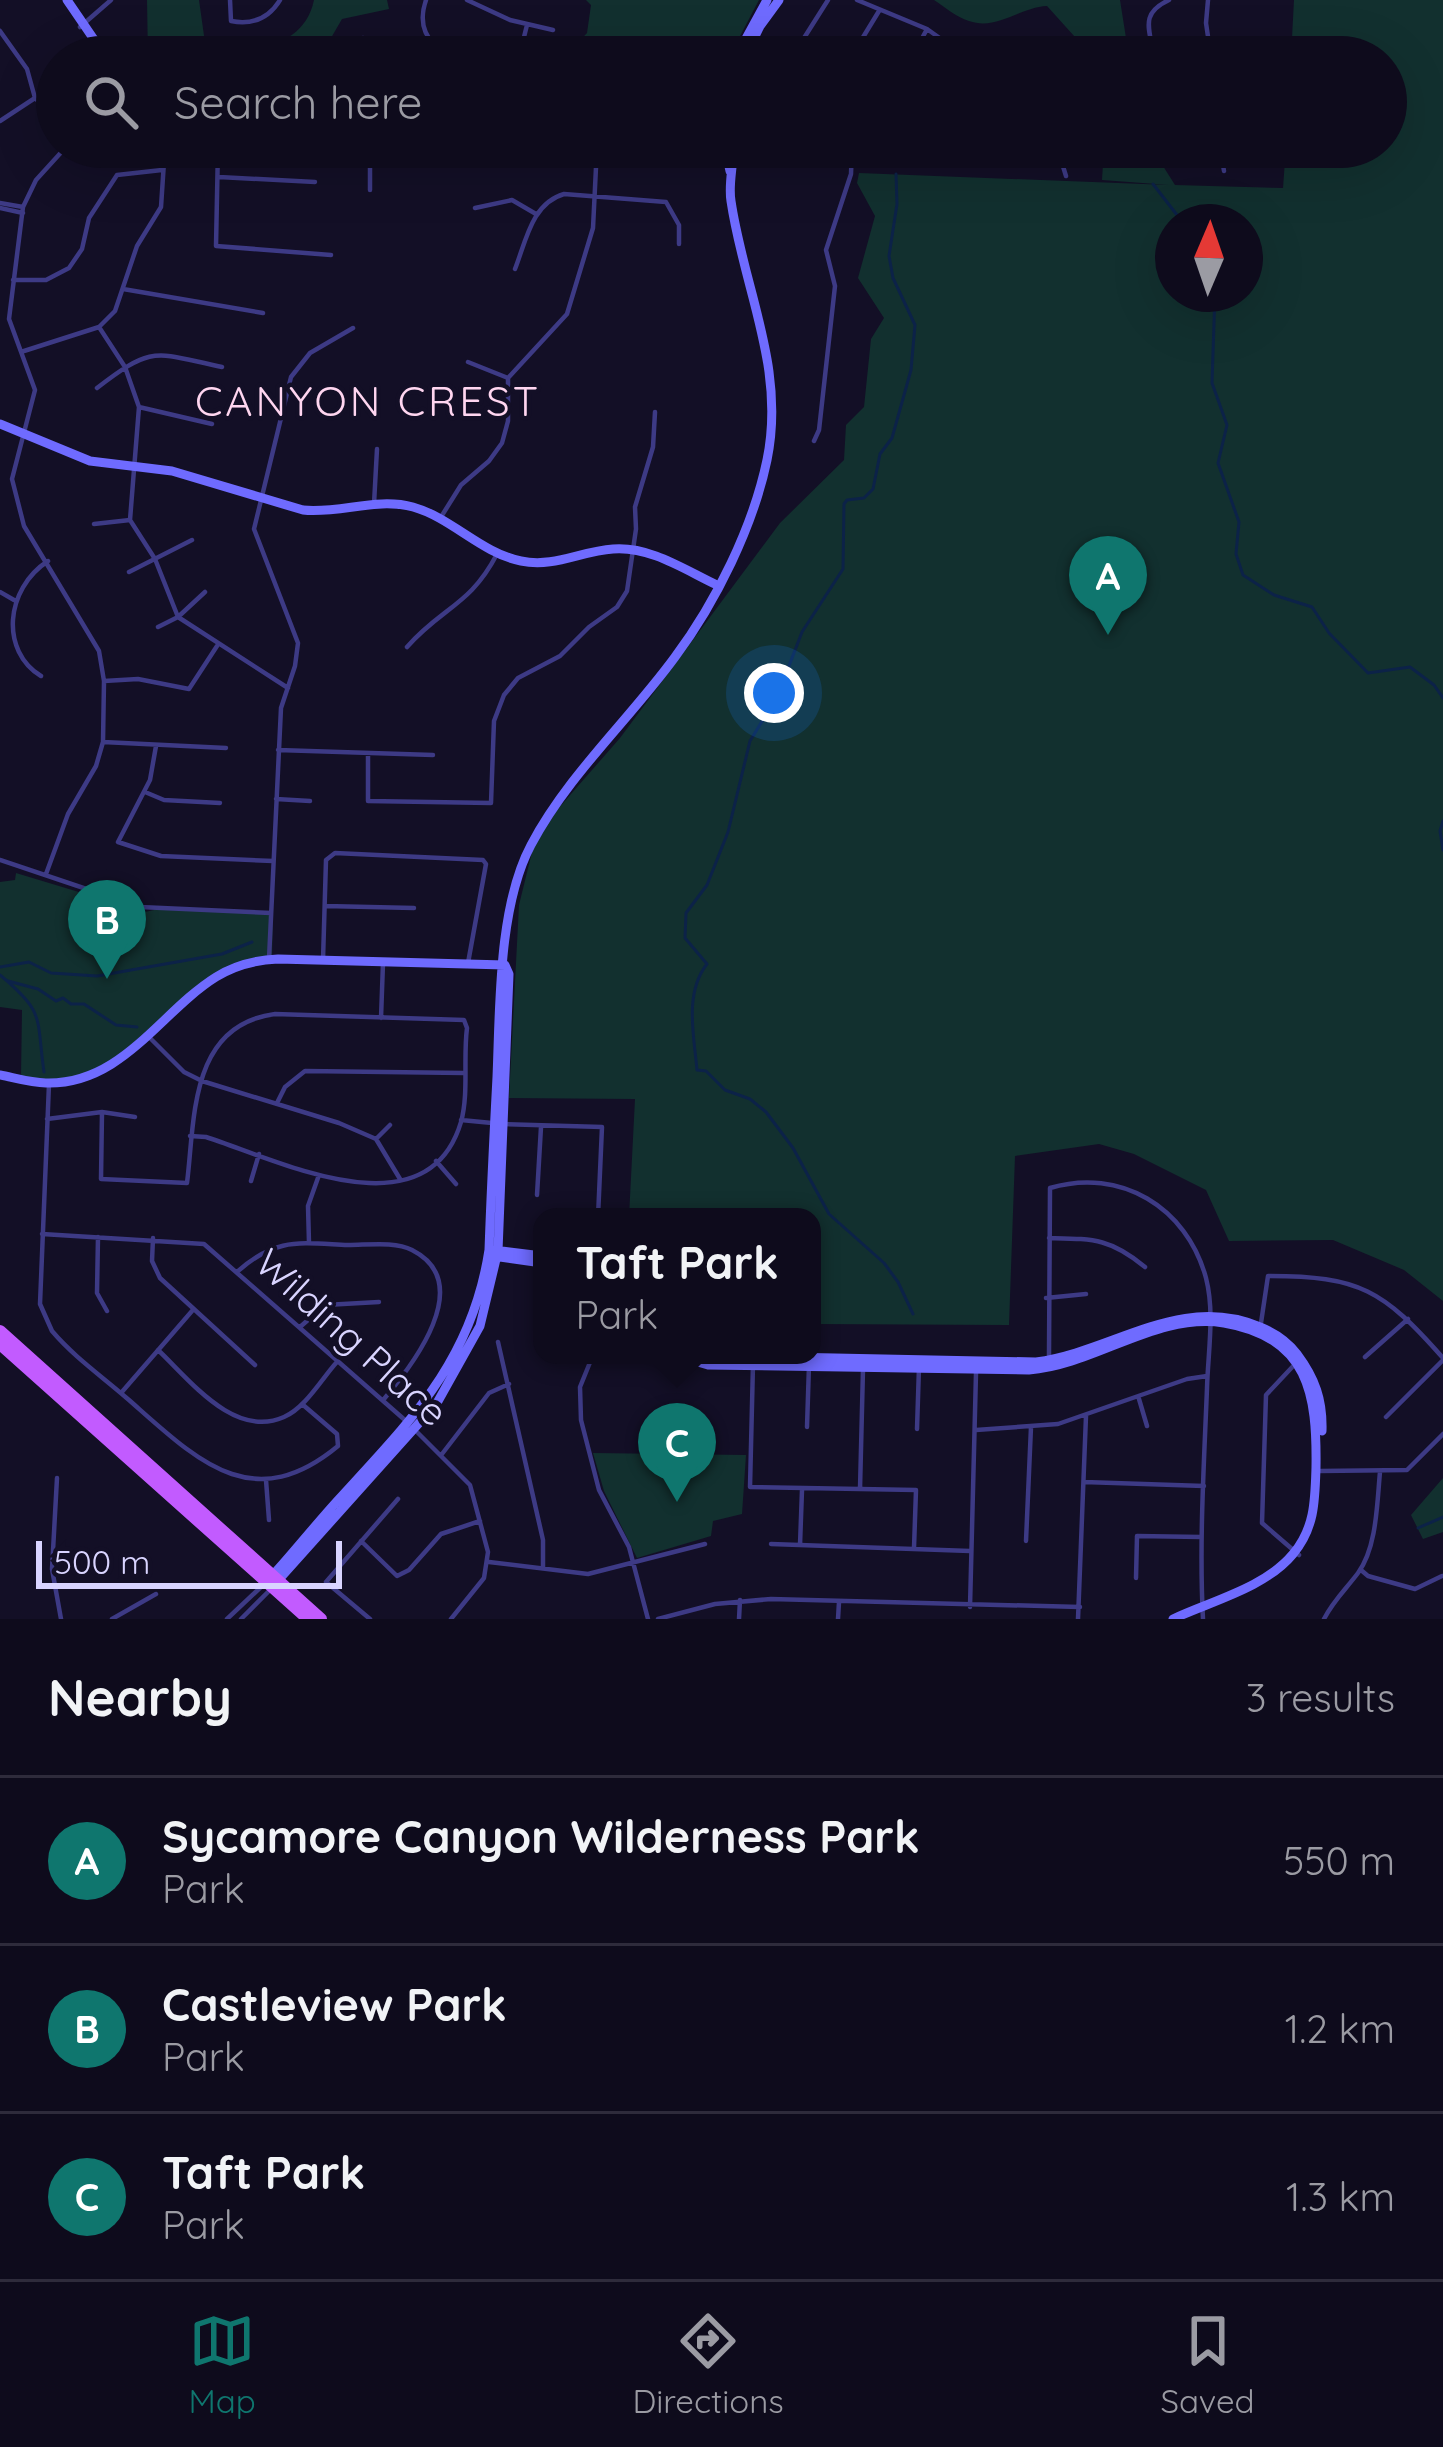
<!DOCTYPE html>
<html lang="en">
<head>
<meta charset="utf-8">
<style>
  :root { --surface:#0e0b1c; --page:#1c1929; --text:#f1f3f6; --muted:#9b9ba3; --line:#2e2b3b; --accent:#0f766e }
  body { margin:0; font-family:Quicksand,sans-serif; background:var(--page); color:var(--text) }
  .compass { position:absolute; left:1155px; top:204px; width:108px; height:108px; border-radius:50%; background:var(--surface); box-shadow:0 12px 48px #0002; rotate:2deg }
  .scale { position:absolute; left:36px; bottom:30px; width:306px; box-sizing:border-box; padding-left:12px; border:6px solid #d9d4ff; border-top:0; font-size:33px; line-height:42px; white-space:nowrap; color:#d9d4ff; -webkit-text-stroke:9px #130f26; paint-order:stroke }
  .you { position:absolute; left:774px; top:693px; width:42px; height:42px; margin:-30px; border:9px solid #fff; border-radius:50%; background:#1a73e8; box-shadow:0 0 0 18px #1a73e833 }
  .badge { display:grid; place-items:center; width:78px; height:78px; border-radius:50%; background:var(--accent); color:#fff; font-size:39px; font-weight:700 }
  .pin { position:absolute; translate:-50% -99px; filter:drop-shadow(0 3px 6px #0008) }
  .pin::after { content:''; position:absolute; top:63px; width:42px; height:36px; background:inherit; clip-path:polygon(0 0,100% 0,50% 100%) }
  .popup { position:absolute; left:533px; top:1208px; width:288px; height:156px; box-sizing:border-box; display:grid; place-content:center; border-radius:24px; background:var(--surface); filter:drop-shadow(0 3px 9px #0005); font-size:39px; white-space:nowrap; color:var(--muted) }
  .popup b { font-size:45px; color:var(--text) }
  .popup::after { content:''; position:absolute; left:50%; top:100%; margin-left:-24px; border:24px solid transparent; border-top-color:var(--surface) }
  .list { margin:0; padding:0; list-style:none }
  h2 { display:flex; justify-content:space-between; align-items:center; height:156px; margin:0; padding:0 48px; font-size:51px }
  h2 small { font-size:39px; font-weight:400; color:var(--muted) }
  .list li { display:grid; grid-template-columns:78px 1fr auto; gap:36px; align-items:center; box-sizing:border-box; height:168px; padding:0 48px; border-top:3px solid var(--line) }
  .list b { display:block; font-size:45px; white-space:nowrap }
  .list p { margin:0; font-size:39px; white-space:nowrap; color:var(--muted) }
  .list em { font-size:39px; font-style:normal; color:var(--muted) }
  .icon { flex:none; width:66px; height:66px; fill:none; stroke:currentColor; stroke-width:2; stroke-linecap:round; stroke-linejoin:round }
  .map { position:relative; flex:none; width:1443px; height:1619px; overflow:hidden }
  .search { position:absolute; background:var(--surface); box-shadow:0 12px 48px #0002; left:36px; right:36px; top:36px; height:132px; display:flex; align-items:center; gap:30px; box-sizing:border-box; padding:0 42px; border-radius:66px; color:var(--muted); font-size:45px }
  .sheet { height:660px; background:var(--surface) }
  nav { display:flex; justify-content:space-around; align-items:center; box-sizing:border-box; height:168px; border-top:3px solid var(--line); background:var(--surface); font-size:33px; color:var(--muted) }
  nav a { display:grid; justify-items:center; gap:6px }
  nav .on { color:var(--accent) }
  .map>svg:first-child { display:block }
  .green { fill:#12302f; fill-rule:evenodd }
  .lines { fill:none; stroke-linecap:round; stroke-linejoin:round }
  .stream { stroke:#0c2248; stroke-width:3 }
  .street { stroke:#3d3a85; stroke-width:4.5 }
  .secondary { stroke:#6f6bff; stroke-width:9 }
  .primary { stroke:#c25bff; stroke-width:12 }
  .labels { text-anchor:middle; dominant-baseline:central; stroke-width:9; stroke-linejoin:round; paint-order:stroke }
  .street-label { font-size:39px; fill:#d9d4ff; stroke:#130f26 }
  .neighbourhood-label { font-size:42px; letter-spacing:3px; fill:#ffd6f0; stroke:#130f26 }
</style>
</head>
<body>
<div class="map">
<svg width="1443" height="1619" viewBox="0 0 1443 1619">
  <rect width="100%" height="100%" fill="#130f26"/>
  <path class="green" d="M147 0H199L207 57H148Z
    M314 0H387L389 9 342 19 320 57H208C249 52 304 49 314 0Z
    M586 0H759L729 57H564L587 33 591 5Z
    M934 0H1120L1129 57H1093L1047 6C1020 7 997 31 969 21 956 17 945 7 934 0Z
    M1294 0H1443V1301L1404 1270 1333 1240 1229 1241 1206 1190 1134 1154 1099 1144 1015 1156 1009 1325 812 1324V1217H629L635 1099 509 1098 519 905 533 848 557 810 620 738 780 523 844 460 846 425 864 407 871 339 884 318 858 278 875 216 857 183 859 173 1169 185 1102 180 1104 147H1151L1175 185 1283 188 1286 147H1386V57H1291ZM1173 222H1245V294H1173Z
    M16 873 145 912 163 908 273 912 272 959 231 969 104 1069 56 1081 21 1076 22 1010 0 1007V882L15 880Z
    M593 1453 746 1455 742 1514 713 1521 711 1536 637 1558 604 1491Z
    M1443 1478V1532L1423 1539 1411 1515Z"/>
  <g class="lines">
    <path class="stream" d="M896 174 897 204 889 256 893 278 915 325 911 370 892 438 880 454 873 489 864 498 847 500 844 504 843 569 802 632 777 697 750 741 728 832 707 885 686 913 685 938 707 964C684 993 694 1036 697 1070L706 1071 725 1090 750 1099 766 1112 793 1148 829 1214 884 1263 898 1282 913 1314
      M1153 184 1177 215 1194 222
      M1215 294 1212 383 1227 425 1218 463 1239 522 1236 554 1243 575 1274 595 1312 607 1329 633 1368 673 1410 667 1434 685 1443 698
      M1443 821 1440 831 1443 850
      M0 967 29 962 51 973 97 976 222 954 252 942
      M0 975C46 1013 36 1017 44 1072
      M8 981 38 989 56 1001 63 998 71 1004H84L116 1025 137 1027
      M1418 1528 1443 1517"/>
    <path class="street" d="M230 0 231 21C252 25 269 18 280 0
      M426 0C417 26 427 41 447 57
      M467 0 510 20 553 30
      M857 0 927 29 948 44 979 57
      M1208 0 1206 23 1211 57
      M80 27 111 0
      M0 31 27 69 35 98 57 118
      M363 38 366 57
      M519 57 527 25
      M792 57 828 0
      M851 57 879 11
      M912 57 927 29
      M1045 57 1050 53
      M1154 57C1150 29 1139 14 1169 0
      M0 121 35 98
      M218 147 216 246 331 255
      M370 147V190
      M1057 147 1066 176
      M1179 147 1185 163
      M1220 147 1224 171
      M219 177 315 182
      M0 203 23 207
      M0 208 23 213
      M475 208 512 200 536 214
      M515 269C526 241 532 203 564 194L666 202 679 225V244
      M13 280H46L69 268 82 249 89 218 117 175 162 170
      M123 289 263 313
      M99 327 125 367 139 407 130 520 155 559 178 617 288 688
      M24 351 99 327 115 311 137 246 161 207 165 147
      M468 362 508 378
      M97 388C154 344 155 353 222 367
      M139 407 212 424
      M814 441 819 430 835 286 826 250 851 174 852 147
      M374 504 377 449
      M441 517 461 485 489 461 502 443 508 421V378L567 314 593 228 597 147
      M94 524 130 520
      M129 572 192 540
      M0 592 14 600
      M158 627 178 617 205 592
      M407 647C442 607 470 606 497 554
      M41 676C0 651 5 589 48 561
      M104 681 138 679 189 689 217 646
      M103 742 226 748
      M156 746 150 780 118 842 161 856 273 861
      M278 750 433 755
      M368 753V801L491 803 494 721 504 695 518 678 560 656 589 627 617 607 627 591 636 529 635 507 653 447 655 412
      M145 792 164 800 220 803
      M276 799 310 801
      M0 860 140 907 271 913
      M46 874 68 814 96 766 103 742 104 681 99 651 24 526 12 479 35 390 9 319 23 207 36 180 66 147
      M325 906 414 908
      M269 959 281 708 295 666 298 643 254 529 291 377 310 353 353 328
      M323 960 326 860 335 853 483 860 486 864 468 963
      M381 1018 383 963
      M149 1037 184 1072 202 1081 339 1123 376 1139 400 1179
      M49 1084 40 1304 52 1331C75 1358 103 1377 129 1400 197 1460 252 1517 338 1446L337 1434 302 1404
      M277 1103 285 1087 305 1071 464 1073
      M102 1112 101 1179 187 1183C195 1120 189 1025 275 1014L464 1020 467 1028C463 1058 469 1093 461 1122 427 1236 278 1160 206 1137L190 1136
      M47 1119 102 1112 135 1117
      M461 1120 492 1123
      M503 1124 602 1127 598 1217
      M376 1139 390 1125
      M436 1161 456 1184
      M251 1181 259 1154
      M537 1195 541 1127
      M42 1234 204 1244 406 1421
      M98 1237 97 1293 107 1311
      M153 1238 152 1261 160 1278 255 1365
      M1049 1238C1093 1239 1110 1238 1145 1267
      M309 1243 308 1206 319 1175
      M237 1272C276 1237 299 1243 348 1245 368 1245 395 1241 412 1250 477 1283 412 1366 384 1399
      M1046 1298 1086 1294
      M1261 1323 1268 1276C1360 1276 1383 1290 1443 1358
      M300 1327 325 1305 379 1302
      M498 1342 543 1540V1568
      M158 1350C190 1380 234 1439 284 1417 305 1408 321 1380 336 1363
      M593 1355 580 1387 581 1420 599 1490 629 1547 648 1619
      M1049 1355 1050 1188C1120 1167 1187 1207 1206 1278 1215 1313 1208 1352 1207 1388 1204 1465 1199 1543 1203 1619
      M1365 1357 1408 1319
      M1296 1363 1266 1395 1262 1523 1299 1555
      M753 1364 750 1487 916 1490 914 1548
      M121 1393 192 1311
      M1139 1399 1147 1426
      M1386 1417 1443 1360
      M807 1427 809 1365
      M414 1429 470 1485 488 1552 484 1578 451 1619
      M917 1429 919 1367
      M976 1430 1058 1424 1187 1379 1207 1376
      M442 1454 489 1393 509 1384
      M1320 1471 1407 1470 1443 1434
      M57 1478 52 1569 61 1619
      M266 1480 269 1520
      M1084 1482 1204 1486
      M860 1489 863 1369
      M361 1541 397 1576 409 1570 441 1534 480 1521
      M1026 1541 1031 1427
      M771 1544 970 1551
      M800 1545 802 1490
      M489 1562 588 1574 705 1544
      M1361 1570 1368 1576 1415 1589 1442 1576
      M1136 1578 1137 1536 1201 1537
      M970 1607 976 1373
      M112 1619 156 1594
      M227 1619 262 1586
      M241 1619 271 1589
      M370 1619 326 1582 398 1499
      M658 1619 715 1604 771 1599 1080 1607
      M739 1619 740 1600
      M838 1619 839 1602
      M1078 1619 1086 1416
      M1324 1619C1333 1601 1346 1589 1358 1573 1377 1547 1377 1503 1380 1472"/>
    <path class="secondary" d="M67 0 106 57
      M736 57 767 0
      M745 57 760 26 779 0
      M725 147 730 171
      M0 424 90 461 172 471 303 510C340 514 376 497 413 507 452 518 481 553 521 561 554 568 581 551 613 549 650 546 685 570 717 585
      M0 1075C15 1078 31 1083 46 1083 122 1085 160 1012 216 977 235 965 256 960 278 959L505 965
      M494 1250 542 1256
      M493 1256 542 1263
      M674 1355 708 1365 1029 1370C1095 1365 1157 1312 1224 1323 1309 1337 1317 1395 1316 1467 1315 1500 1315 1528 1293 1554 1265 1588 1211 1601 1173 1619
      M693 1355 1036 1362C1113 1352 1180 1293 1260 1327 1275 1333 1287 1341 1297 1354 1315 1378 1323 1400 1322 1431
      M272 1576C295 1551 316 1524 339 1499 411 1420 472 1361 489 1250 491 1192 494 1134 497 1077 500 1007 498 907 531 845 568 775 629 720 675 657 716 602 753 527 767 460 786 368 744 290 731 201 728 183 734 165 733 147
      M274 1585 437 1403 480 1326 498 1251 509 974 505 965"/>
    <path class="primary" d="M0 1331 321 1619
      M0 1344 308 1619"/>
  </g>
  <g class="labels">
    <g class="street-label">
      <text transform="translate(352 1337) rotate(42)">Wilding Place</text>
    </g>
    <g class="neighbourhood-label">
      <text x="368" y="400">CANYON CREST</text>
    </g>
  </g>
</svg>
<svg class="compass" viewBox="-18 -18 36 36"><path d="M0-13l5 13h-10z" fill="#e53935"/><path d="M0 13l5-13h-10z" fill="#9b9ba3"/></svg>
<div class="scale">500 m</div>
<div class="you"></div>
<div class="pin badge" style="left:1108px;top:635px">A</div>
<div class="pin badge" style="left:107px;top:979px">B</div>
<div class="pin badge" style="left:677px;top:1502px">C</div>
<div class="popup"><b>Taft Park</b>Park</div>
<div class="search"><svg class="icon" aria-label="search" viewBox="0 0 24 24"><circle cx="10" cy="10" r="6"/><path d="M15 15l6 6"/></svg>Search here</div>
</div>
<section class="sheet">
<h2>Nearby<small>3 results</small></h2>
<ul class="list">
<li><span class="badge">A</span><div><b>Sycamore Canyon Wilderness Park</b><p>Park</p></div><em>550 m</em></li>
<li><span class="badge">B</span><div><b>Castleview Park</b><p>Park</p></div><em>1.2 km</em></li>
<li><span class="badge">C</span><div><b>Taft Park</b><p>Park</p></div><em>1.3 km</em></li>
</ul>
</section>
<nav>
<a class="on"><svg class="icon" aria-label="map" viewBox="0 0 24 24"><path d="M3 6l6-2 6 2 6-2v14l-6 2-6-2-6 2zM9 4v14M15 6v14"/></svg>Map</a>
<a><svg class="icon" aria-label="directions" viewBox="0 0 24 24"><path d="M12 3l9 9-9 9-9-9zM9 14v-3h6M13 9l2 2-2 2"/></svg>Directions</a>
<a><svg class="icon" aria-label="saved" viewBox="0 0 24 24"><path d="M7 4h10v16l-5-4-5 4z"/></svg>Saved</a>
</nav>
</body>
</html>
